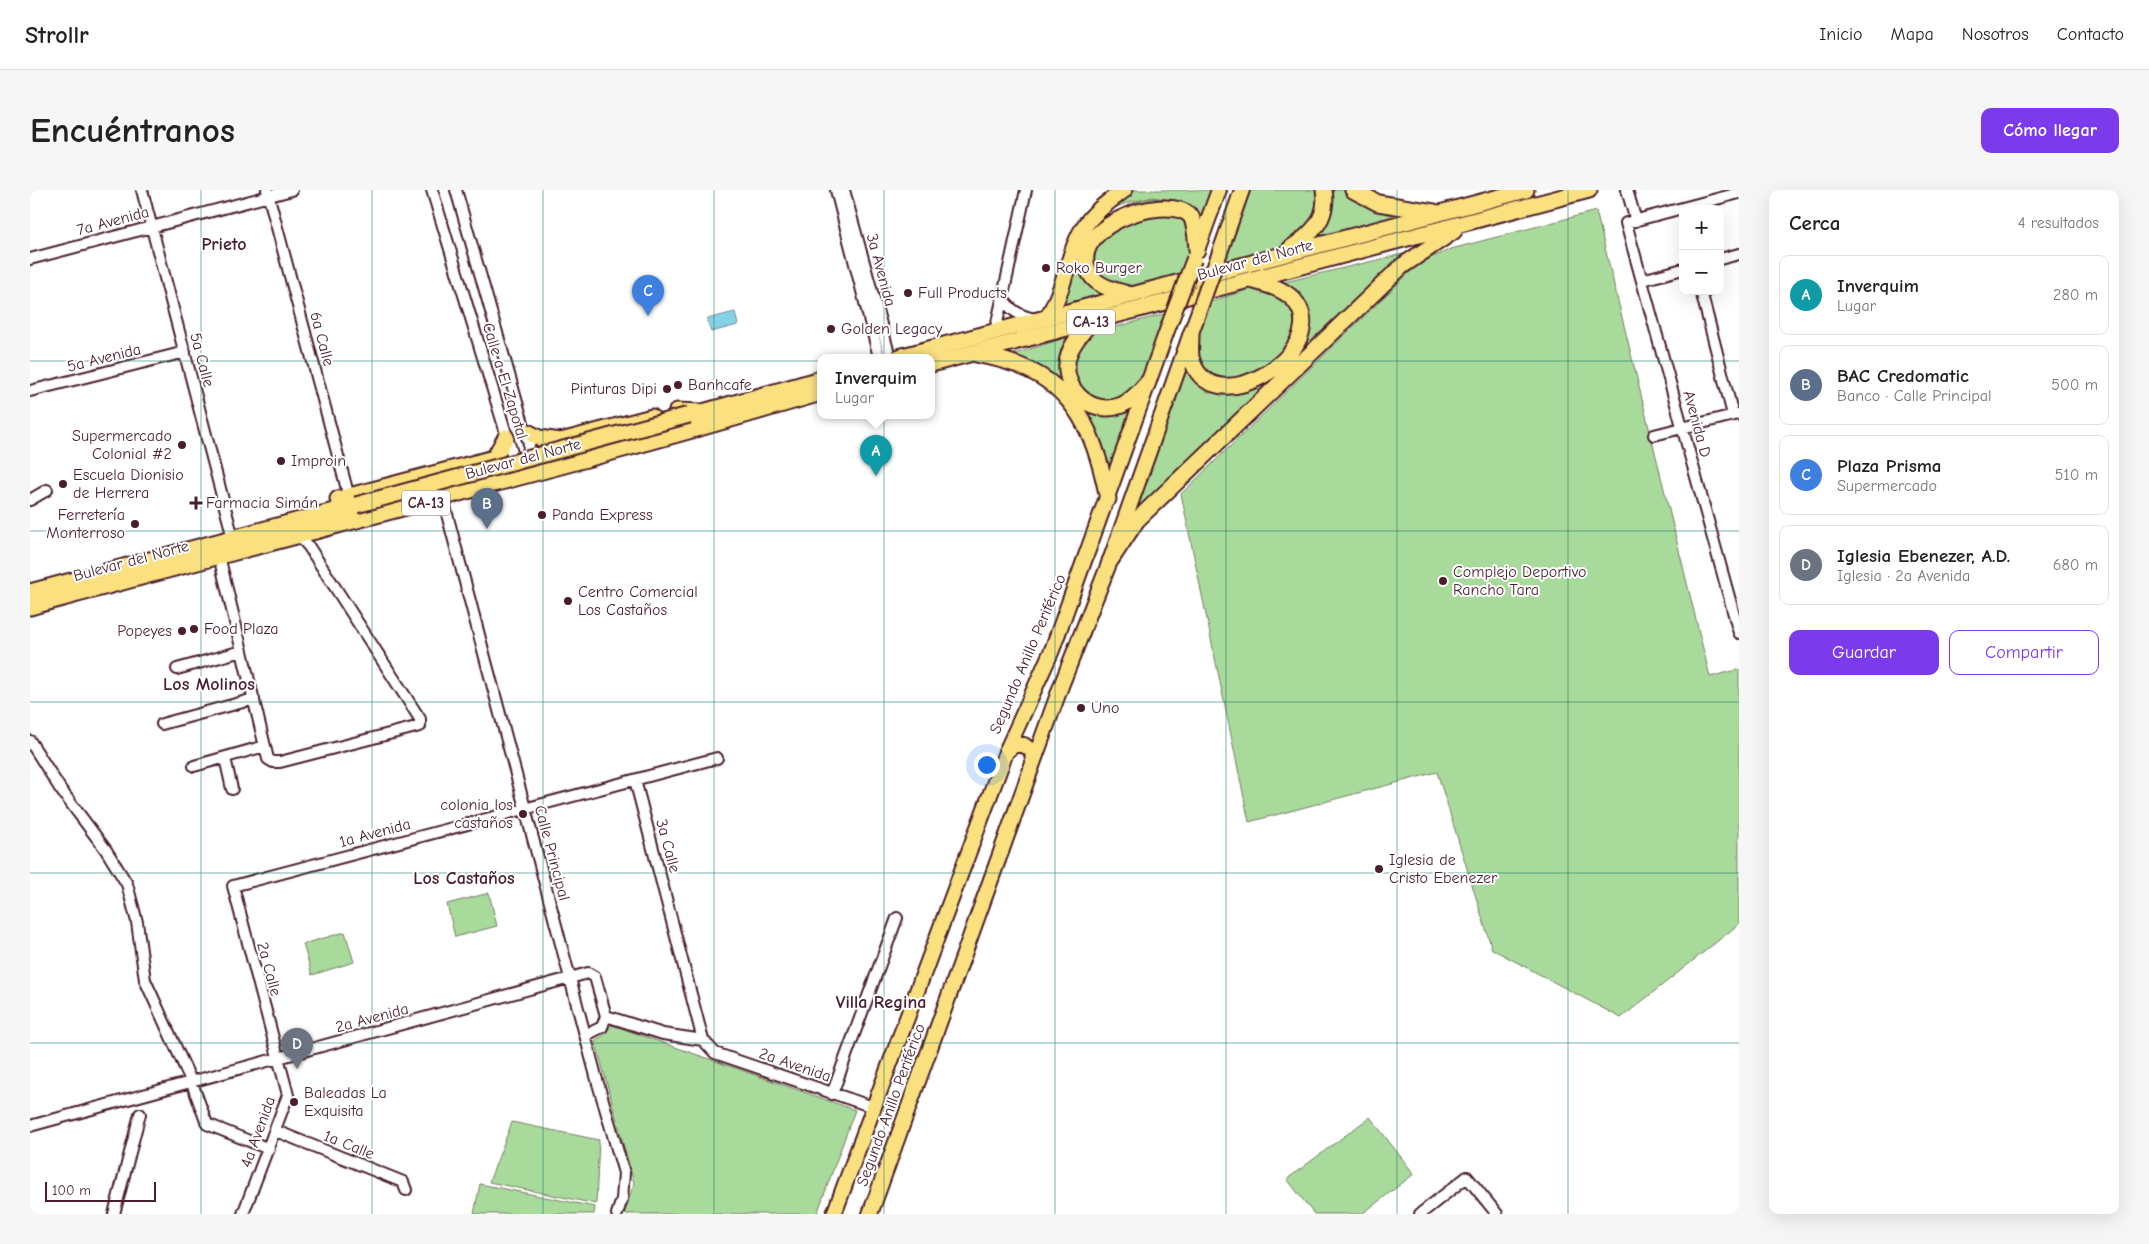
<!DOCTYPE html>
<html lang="es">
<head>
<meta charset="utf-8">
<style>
  :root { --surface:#fff; --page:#f6f6f6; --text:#222; --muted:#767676; --line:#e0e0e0; --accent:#7c3aed }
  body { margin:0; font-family:"Comic Neue",sans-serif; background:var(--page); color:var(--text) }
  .controls { position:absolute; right:15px; top:15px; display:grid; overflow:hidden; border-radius:10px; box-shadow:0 5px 20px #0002 }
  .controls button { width:45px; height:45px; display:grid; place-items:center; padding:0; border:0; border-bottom:1px solid var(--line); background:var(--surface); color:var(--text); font:25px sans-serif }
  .scale { position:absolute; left:15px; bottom:12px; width:111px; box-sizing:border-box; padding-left:5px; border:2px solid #4a1f2b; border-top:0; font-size:14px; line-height:18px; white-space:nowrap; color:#4a1f2b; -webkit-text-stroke:4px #fff; paint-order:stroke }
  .you { position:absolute; left:956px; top:574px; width:18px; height:18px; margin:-12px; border:4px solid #fff; border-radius:50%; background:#1a73e8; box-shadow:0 0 0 8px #1a73e833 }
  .badge { display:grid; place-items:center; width:32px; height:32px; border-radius:50%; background:var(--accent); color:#fff; font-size:16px; font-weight:700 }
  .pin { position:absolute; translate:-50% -41px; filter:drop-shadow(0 1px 2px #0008) }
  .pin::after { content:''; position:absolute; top:26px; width:18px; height:15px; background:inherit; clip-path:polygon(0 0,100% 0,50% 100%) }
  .popup { position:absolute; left:787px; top:164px; width:118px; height:65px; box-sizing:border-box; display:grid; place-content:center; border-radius:10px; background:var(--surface); filter:drop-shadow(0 1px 4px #0005); font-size:16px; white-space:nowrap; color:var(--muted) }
  .popup b { font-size:19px; color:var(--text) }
  .popup::after { content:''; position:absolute; left:50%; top:100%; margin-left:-10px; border:10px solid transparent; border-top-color:var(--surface) }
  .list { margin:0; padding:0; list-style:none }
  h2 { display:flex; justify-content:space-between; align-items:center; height:65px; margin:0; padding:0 20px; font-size:21px }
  h2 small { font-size:16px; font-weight:400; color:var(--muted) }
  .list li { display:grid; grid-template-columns:32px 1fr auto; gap:15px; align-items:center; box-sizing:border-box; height:80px; margin:0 10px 10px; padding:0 10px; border:1px solid var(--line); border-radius:10px }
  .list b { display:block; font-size:19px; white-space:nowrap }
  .list p { margin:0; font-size:16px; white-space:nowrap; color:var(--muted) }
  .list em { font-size:16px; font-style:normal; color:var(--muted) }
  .actions { display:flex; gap:10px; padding:15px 20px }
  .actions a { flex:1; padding:11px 0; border:1px solid var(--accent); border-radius:10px; text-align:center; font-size:18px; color:var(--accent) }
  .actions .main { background:var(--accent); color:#fff }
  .map { position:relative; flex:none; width:1709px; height:1024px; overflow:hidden; border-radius:10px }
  header { display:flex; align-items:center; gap:30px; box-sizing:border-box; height:70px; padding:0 25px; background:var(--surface); border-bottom:1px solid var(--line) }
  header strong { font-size:24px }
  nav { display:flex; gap:28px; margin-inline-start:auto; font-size:18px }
  .intro { display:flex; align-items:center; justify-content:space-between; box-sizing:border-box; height:120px; padding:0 30px }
  h1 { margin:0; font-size:35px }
  .button { padding:12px 22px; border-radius:10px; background:var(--accent); color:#fff; font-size:18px; font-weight:700 }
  main { display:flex; gap:30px; padding:0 30px }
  aside { flex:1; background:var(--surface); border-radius:10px; box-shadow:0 5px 20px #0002 }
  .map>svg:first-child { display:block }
  .green { fill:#a8da9b; stroke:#797c63 }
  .water { fill:#86d2e5; stroke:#6e8a9b }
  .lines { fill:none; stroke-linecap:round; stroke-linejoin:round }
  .minor-casing { stroke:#4a1f2b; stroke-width:14 }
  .major-casing { stroke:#4a1f2b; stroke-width:18 }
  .highway-casing { stroke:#4a1f2b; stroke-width:19 }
  .minor { stroke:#fff; stroke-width:10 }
  .major { stroke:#fbe080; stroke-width:14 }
  .highway { stroke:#fbe080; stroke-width:15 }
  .major-bridge-casing { stroke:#4a1f2b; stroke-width:18; stroke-linecap:butt }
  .highway-bridge-casing { stroke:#4a1f2b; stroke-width:19; stroke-linecap:butt }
  .major-bridge { stroke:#fbe080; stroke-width:14 }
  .highway-bridge { stroke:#fbe080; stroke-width:15 }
  .grid { fill:none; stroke:#0f766e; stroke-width:1; stroke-opacity:0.55 }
  .poi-dot { fill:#4a1f2b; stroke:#fff; stroke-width:2 }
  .labels { text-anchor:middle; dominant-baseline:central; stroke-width:4; stroke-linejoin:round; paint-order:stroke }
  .shield { fill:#fff; stroke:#80626b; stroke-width:1 }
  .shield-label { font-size:15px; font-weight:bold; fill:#4a1f2b }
  .street-label { font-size:16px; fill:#4a1f2b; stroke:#fff }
  .poi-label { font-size:16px; fill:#4a1f2b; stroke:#fff; text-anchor:start }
  .neighbourhood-label { font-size:18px; font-weight:bold; fill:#4a1f2b; stroke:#fff }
</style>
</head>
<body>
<header>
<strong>Strollr</strong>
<nav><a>Inicio</a><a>Mapa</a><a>Nosotros</a><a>Contacto</a></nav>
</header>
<div class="intro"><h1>Encuéntranos</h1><a class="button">Cómo llegar</a></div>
<main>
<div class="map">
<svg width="1709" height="1024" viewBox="0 0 1709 1024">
  <rect width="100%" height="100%" fill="#fff"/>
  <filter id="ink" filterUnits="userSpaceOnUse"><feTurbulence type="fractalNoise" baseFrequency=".02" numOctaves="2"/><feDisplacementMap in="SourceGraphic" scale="10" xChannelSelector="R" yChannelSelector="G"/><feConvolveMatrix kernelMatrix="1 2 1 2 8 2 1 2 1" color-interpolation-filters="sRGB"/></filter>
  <g filter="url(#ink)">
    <path class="green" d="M1099 0H1184L1168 41C1166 35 1165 26 1161 19 1140 0 1085 8 1065 33 1055 46 1053 60 1053 76L1086 104 1026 119 1059 35Z
      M1215 0H1291L1290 24 1254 59 1188 76Z
      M1297 0H1318L1391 23 1272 55Z
      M1122 7 1135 9 1153 20 1163 56 1151 85 1099 100 1067 86 1061 58C1079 27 1085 17 1122 7Z
      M1566 21 1680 487 1709 479V734L1591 828 1462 759 1407 582 1219 632 1151 304 1389 73 1421 59Z
      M1385 61 1092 345 1157 163 1163 181 1217 198 1275 142 1246 94Z
      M1237 94 1264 116 1269 136 1254 163 1220 189 1191 191 1170 178 1163 148 1176 113Z
      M1138 123 1112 193 1104 203 1079 214 1052 205 1041 178 1055 145Z
      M1044 145 1036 163 1052 213 1107 209 1078 293 1051 219 975 167Z
      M459 703 467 736 425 747 417 714Z
      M315 742 324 772 282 785 273 754Z
      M582 835 825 920 787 1024H594L604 993 565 850 573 846Z
      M1340 927 1384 984 1332 1024H1284L1257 989Z
      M482 932 569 950 566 1014 459 992Z
      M450 994 565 1017 564 1024H444Z"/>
    <path class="water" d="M705 122 708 135 681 142 677 129Z"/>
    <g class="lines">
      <g class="minor-casing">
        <path id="minor" d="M112 0 203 348
          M237 0 319 307
          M402 0 482 263 490 274
          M426 0 499 254 497 280
          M806 0 849 167
          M814 0 860 167
          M1597 0 1606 31
          M1709 3 1596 33 1709 443
          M0 69 262 0
          M1690 69 1709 64
          M1612 90 1653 79
          M1671 101 1703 225
          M971 106C980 120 989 126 1006 129
          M965 142 996 0
          M0 201 155 162
          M1624 245 1708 224
          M413 309 567 890 594 983 592 1009 587 1024
          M0 310 17 300
          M189 366 238 569 243 572H250L390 536V529L279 357 268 344
          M147 479 212 461
          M132 534 224 509
          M0 551 31 600 76 660 97 694 107 732 115 790 162 893 177 934 239 959
          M195 568 202 599
          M164 576 235 556
          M605 590 673 850 685 863 843 917
          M576 826 633 844 673 850
          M802 904 867 728
          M0 936 558 783 565 787 576 826 572 837 556 845
          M246 941 373 992 376 1000
          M84 1024 110 924
          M213 1024 258 905 203 696 687 568
          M1390 1024 1437 987 1467 1024"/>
      </g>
      <g class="major-casing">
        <path id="major" d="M1167 60 1189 0
          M1190 62 1212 0
          M976 562 984 555H994L1002 561 1003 571
          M804 1024 976 562 1022 460 1139 135
          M840 1024 1031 496 1080 371 1166 129"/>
      </g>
      <g class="highway-casing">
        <path id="highway" d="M1323 0 1348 13 1404 22
          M1261 58C1282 44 1299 28 1294 0
          M1101 105C1088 101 1072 98 1063 88 1027 42 1133 0 1161 26 1166 37 1166 49 1167 60
          M1017 128C1036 98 1038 59 1056 34 1066 20 1081 10 1094 0
          M1061 132C1053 142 1043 151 1039 164 1028 196 1060 228 1092 215 1103 210 1111 200 1118 192
          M1161 144C1161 152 1160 160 1161 167 1179 238 1300 163 1267 114 1257 99 1238 95 1221 90
          M946 164C965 168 984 172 1001 181 1052 206 1068 257 1078 309
          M869 167 1496 0
          M901 174 1559 0
          M647 221 672 222
          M662 225 791 189
          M496 241 509 248 531 251 622 227
          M308 309 464 268 476 247
          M1080 371 1107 330 1372 76 1424 41
          M0 402 326 315
          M0 417C263 345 529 280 791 203"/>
      </g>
      <use href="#minor" class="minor"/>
      <use href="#major" class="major"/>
      <use href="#highway" class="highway"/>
      <g class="major-bridge-casing">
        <path id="major-bridge" d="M1166 129 1190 62
          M1139 135 1164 69"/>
      </g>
      <g class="highway-bridge-casing">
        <path id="highway-bridge" d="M326 315 659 225"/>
      </g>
      <use href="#major-bridge" class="major-bridge"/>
      <use href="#highway-bridge" class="highway-bridge"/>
    </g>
  </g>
  <path class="grid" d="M171 0V1024M342 0V1024M513 0V1024M684 0V1024M854 0V1024M1025 0V1024M1196 0V1024M1367 0V1024M1538 0V1024M0 171H1709M0 341H1709M0 512H1709M0 683H1709M0 853H1709"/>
  <g class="poi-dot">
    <circle cx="1016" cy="78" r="5"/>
    <circle cx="878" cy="103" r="5"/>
    <circle cx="801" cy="139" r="5"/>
    <circle cx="648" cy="195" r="5"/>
    <circle cx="637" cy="199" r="5"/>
    <circle cx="152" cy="255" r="5"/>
    <circle cx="251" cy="271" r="5"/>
    <circle cx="33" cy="294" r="5"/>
    <path d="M163.5 305.5h5v5h5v5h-5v5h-5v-5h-5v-5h5z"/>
    <circle cx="512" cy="325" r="5"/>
    <circle cx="105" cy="334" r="5"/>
    <circle cx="1413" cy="391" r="5"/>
    <circle cx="538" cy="411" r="5"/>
    <circle cx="164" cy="439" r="5"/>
    <circle cx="152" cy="441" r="5"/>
    <circle cx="1051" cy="518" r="5"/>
    <circle cx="493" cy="624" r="5"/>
    <circle cx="1349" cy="679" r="5"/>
    <circle cx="264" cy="912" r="5"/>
  </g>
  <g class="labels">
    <g class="shield">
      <rect x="1037" y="119.5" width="48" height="25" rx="4"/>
      <rect x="372" y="300.5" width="48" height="25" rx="4"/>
    </g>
    <g class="shield-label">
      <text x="1061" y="132">CA-13</text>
      <text x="396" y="313">CA-13</text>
    </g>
    <g class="street-label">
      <text transform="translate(83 31) rotate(-15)">7a Avenida</text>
      <text transform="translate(1225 70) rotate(-15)">Bulevar del Norte</text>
      <text transform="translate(851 80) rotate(75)">3a Avenida</text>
      <text transform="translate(292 149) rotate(75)">6a Calle</text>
      <text transform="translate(74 168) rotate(-14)">5a Avenida</text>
      <text transform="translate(172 170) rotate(75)">5a Calle</text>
      <text transform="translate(475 191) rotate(73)">Calle a El Zapotal</text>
      <text transform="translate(1667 234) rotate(75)">Avenida D</text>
      <text transform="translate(493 269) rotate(-15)">Bulevar del Norte</text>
      <text transform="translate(101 371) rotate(-15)">Bulevar del Norte</text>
      <text transform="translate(998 464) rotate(-67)">Segundo Anillo Periférico</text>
      <text transform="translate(345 643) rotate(-15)">1a Avenida</text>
      <text transform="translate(638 656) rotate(75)">3a Calle</text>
      <text transform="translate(522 663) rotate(75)">Calle Principal</text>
      <text transform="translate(239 779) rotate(75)">2a Calle</text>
      <text transform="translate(342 828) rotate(-15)">2a Avenida</text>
      <text transform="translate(765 875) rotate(19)">2a Avenida</text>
      <text transform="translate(861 915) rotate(-70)">Segundo Anillo Periférico</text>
      <text transform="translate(228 942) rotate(-70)">4a Avenida</text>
      <text transform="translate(319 955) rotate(22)">1a Calle</text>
    </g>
    <g class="poi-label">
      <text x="1026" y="78">Roko Burger</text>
      <text x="888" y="103">Full Products</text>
      <text x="811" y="139">Golden Legacy</text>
      <text x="658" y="195">Banhcafe</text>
      <text x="627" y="199" text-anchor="end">Pinturas Dipi</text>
      <text x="142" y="246" text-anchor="end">Supermercado<tspan x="142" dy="18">Colonial #2</tspan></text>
      <text x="261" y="271">Improin</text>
      <text x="43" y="285">Escuela Dionisio<tspan x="43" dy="18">de Herrera</tspan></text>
      <text x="176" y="313">Farmacia Simán</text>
      <text x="95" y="325" text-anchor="end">Ferretería<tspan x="95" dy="18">Monterroso</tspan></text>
      <text x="522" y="325">Panda Express</text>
      <text x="1423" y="382">Complejo Deportivo<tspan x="1423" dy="18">Rancho Tara</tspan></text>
      <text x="548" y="402">Centro Comercial<tspan x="548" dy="18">Los Castaños</tspan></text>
      <text x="174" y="439">Food Plaza</text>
      <text x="142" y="441" text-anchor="end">Popeyes</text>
      <text x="1061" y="518">Uno</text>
      <text x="483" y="615" text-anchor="end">colonia los<tspan x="483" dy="18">castaños</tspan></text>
      <text x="1359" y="670">Iglesia de<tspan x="1359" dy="18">Cristo Ebenezer</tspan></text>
      <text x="274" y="903">Baleadas La<tspan x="274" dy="18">Exquisita</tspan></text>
    </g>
    <g class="neighbourhood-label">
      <text x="194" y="54">Prieto</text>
      <text x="179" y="494">Los Molinos</text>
      <text x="434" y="688">Los Castaños</text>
      <text x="851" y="812">Villa Regina</text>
    </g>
  </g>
</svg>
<div class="controls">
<button>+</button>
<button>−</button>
</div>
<div class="scale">100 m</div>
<div class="you"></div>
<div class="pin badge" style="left:846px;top:286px;background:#0f9aa8">A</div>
<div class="popup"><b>Inverquim</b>Lugar</div>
<div class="pin badge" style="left:457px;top:339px;background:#5c6f8a">B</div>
<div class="pin badge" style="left:618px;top:126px;background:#3f7fe0">C</div>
<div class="pin badge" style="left:267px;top:879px;background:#6b7280">D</div>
</div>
<aside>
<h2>Cerca<small>4 resultados</small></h2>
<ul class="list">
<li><span class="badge" style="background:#0f9aa8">A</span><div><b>Inverquim</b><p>Lugar</p></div><em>280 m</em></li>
<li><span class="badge" style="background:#5c6f8a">B</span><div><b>BAC Credomatic</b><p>Banco · Calle Principal</p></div><em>500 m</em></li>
<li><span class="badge" style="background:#3f7fe0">C</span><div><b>Plaza Prisma</b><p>Supermercado</p></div><em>510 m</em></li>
<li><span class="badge" style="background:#6b7280">D</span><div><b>Iglesia Ebenezer, A.D.</b><p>Iglesia · 2a Avenida</p></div><em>680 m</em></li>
</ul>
<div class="actions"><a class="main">Guardar</a><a>Compartir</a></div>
</aside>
</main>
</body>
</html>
